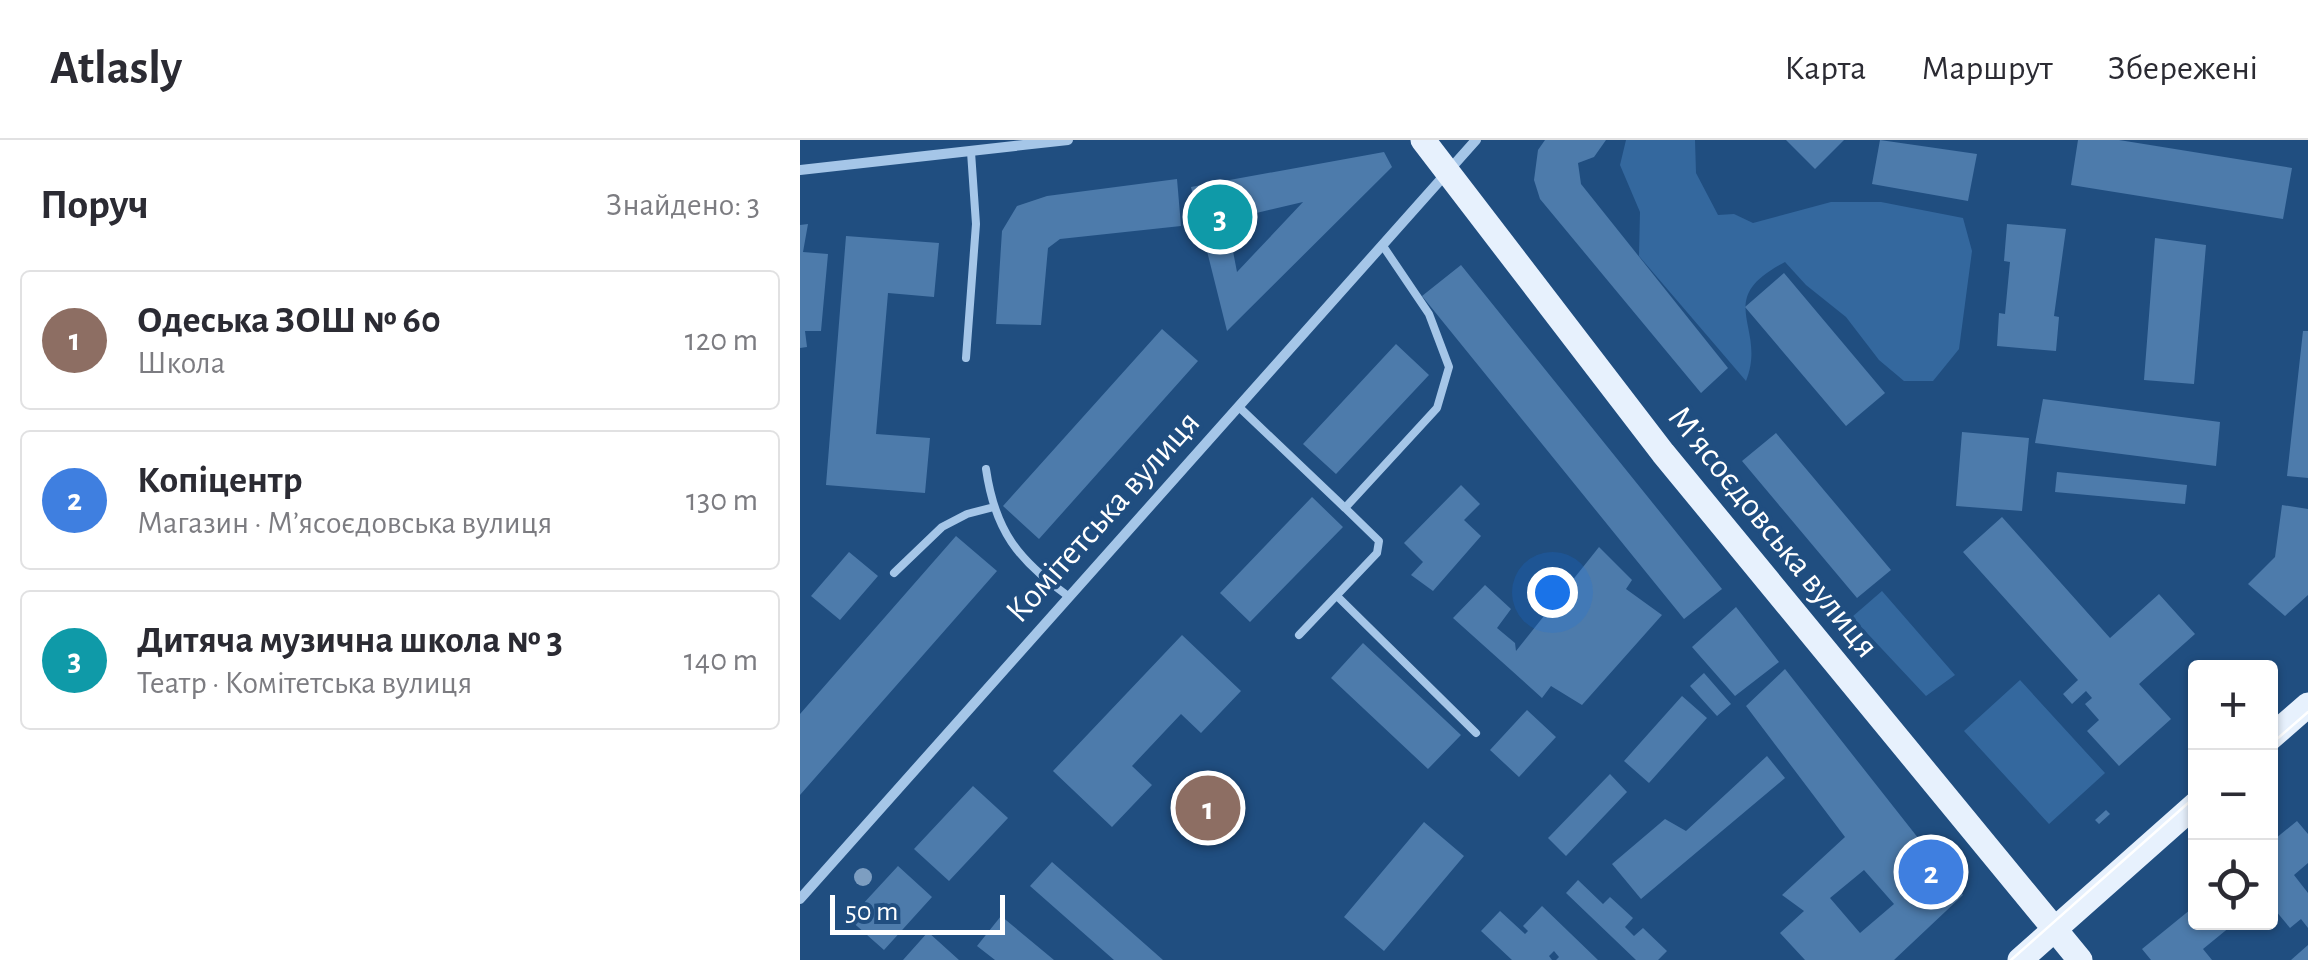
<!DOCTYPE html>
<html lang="uk">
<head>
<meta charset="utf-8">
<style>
  :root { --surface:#fff; --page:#f2f2f3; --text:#2b2b33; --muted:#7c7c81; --line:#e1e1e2; --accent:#86714a }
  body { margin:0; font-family:"Alegreya Sans",sans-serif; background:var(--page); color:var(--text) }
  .controls { position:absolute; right:30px; bottom:30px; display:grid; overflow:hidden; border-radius:10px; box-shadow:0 2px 8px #0004 }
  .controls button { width:90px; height:90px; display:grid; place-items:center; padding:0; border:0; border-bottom:2px solid var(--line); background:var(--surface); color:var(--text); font:50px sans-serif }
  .scale { position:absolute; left:30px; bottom:25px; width:175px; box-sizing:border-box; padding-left:10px; border:5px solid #fff; border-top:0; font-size:28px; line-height:35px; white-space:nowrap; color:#fff; -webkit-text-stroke:8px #204e80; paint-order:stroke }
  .you { position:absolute; left:752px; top:452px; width:35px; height:35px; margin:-25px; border:8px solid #fff; border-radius:50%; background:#1a73e8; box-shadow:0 0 0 15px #1a73e833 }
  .badge { display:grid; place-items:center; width:65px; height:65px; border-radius:50%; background:var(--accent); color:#fff; font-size:32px; font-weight:700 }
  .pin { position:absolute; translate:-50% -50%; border:5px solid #fff; box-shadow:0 2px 10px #0006 }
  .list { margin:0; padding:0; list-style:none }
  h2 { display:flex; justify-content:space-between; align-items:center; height:130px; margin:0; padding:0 40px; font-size:42px }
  h2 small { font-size:32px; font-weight:400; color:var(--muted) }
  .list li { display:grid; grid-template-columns:65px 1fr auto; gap:30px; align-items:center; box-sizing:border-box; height:140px; margin:0 20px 20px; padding:0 20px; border:2px solid var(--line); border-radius:10px }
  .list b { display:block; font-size:38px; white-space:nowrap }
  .list p { margin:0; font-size:32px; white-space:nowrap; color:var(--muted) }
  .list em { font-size:32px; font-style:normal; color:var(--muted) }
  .icon { flex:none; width:55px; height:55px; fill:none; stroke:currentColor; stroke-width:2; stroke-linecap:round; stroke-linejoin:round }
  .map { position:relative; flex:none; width:1508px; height:820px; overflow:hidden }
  header { display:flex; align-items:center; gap:60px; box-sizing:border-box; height:140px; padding:0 50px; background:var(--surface); border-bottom:2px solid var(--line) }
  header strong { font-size:48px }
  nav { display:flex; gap:55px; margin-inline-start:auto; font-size:35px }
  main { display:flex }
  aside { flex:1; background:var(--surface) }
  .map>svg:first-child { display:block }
  .green { fill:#34689e }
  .building { fill:#4d7bab; fill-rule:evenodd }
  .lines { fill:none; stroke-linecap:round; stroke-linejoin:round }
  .lane { stroke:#a5c6e8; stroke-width:8 }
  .street { stroke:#a5c6e8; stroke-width:10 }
  .primary { stroke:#e7f1fd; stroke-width:25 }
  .tram { stroke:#fff; stroke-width:2.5 }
  .tree { fill:#7d9ec1 }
  .labels { text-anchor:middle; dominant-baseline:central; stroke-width:8; stroke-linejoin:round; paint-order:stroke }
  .street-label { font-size:35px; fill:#fff; stroke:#204e80 }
</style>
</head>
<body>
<header>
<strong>Atlasly</strong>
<nav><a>Карта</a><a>Маршрут</a><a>Збережені</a></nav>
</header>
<main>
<aside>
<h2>Поруч<small>Знайдено: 3</small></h2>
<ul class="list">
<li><span class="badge" style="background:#8d6e63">1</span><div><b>Одеська ЗОШ № 60</b><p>Школа</p></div><em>120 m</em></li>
<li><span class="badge" style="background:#3f7fe0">2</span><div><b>Копіцентр</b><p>Магазин · Мʼясоєдовська вулиця</p></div><em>130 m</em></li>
<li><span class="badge" style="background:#0f9aa8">3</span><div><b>Дитяча музична школа № 3</b><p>Театр · Комітетська вулиця</p></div><em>140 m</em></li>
</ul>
</aside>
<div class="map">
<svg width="1508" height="820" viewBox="0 0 1508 820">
  <rect width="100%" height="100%" fill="#204e80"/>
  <path class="green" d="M826 0H895L896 33 918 75 934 74 953 83 1031 62H1081L1163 78 1172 111 1159 209 1133 241H1104L1079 220 1046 177 1006 145 985 122C911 160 968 186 946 241L839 116 840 72 820 25Z
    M1082 451 1155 535 1126 556 1052 477Z
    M1220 540 1305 633 1249 684 1164 591Z"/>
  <path class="building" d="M745 0H806L794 17 778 23 781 44 928 228 901 253 740 59 734 40 738 10Z
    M986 0H1044L1015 29Z
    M1080 0 1177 14 1168 61 1072 44Z
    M1278 0H1319L1492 28 1483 79 1271 45Z
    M584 12 592 27 427 191 391 47ZM503 62 437 132 427 80Z
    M377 39 381 86 260 99 248 108 241 185 196 184 202 91 217 66 247 56Z
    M8 84 3 112 28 114 21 191H5L7 207 0 208V85Z
    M1207 84 1266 89 1254 176 1259 177 1256 211 1197 206 1199 173 1205 174 1210 122 1204 121Z
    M46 96 139 103 134 157 88 153 76 294 130 298 125 353 26 345Z
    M1355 98 1406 105 1394 244 1344 240Z
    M661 125 922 449 884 479 622 156Z
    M984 133 1085 253 1046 286 945 167Z
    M362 189 398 221 239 399 203 366Z
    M1503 191H1508V338L1487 336Z
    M596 204 629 235 536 334 503 304Z
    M1243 259 1420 282 1416 326 1235 303Z
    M1162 292 1229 298 1222 371 1156 366Z
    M976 293 1091 430 1057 458 942 321Z
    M1257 332 1387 345 1385 364 1255 352Z
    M661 345 680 364 664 380 681 396 633 451 611 435 623 422 604 403Z
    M512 357 543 387 450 482 420 453Z
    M1482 365 1508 369V455L1485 476 1448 444 1475 417Z
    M1202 377 1310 498 1359 454 1395 494 1339 544 1371 579 1319 626 1287 591 1299 580 1285 564 1292 558 1286 551 1272 564 1263 554 1278 540 1163 412Z
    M156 396 197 431 0 655V574Z
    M799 407 832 440 826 449 862 475 782 565 751 546 742 558 653 478 685 445 711 469 697 488 715 503 716 511Z
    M49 412 78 436 40 480 11 456Z
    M936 467 979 522 935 556 892 507Z
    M382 495 441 551 401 593 381 574 332 626 352 645 312 687 253 631Z
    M563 503 661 595 628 629 531 538Z
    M985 529 1163 755 1094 820H1005L980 793 1004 771 982 755 1045 697 946 566ZM1064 730 1094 764 1060 793 1030 758Z
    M904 533 931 564 917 576 890 546Z
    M882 556 907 578 849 643 824 621Z
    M727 570 756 597 719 637 690 610Z
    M967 616 985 638 841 759 812 724 865 679 886 691Z
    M810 634 827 652 766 716 748 698Z
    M173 646 208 678 149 741 114 709Z
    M1306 670 1310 674 1299 684 1295 680Z
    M1497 681 1508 694V723L1494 735 1508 753V788L1501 779 1490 788 1470 764V703Z
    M624 682 664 716 584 811 544 777Z
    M252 722 363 820H314L230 746Z
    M98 726 132 757 84 810 49 779Z
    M778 740 803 764 810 757 833 778 825 787 834 796 843 788 867 811 858 820H836L766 753Z
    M1396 765V782H1436L1403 809 1412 820H1351L1342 809Z
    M742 766 798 820H756L759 817 754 811 749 816 752 820H712L681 791 700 771 725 794 728 791 723 786Z
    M201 776 254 820H195L177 806Z
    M128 792 159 820H103Z
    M1508 805V820H1491Z"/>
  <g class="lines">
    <path class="lane" d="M166 218 176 84 171 12
      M440 268 545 368 637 268 649 227 629 174 583 106
      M186 329C195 391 218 420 268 456
      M94 433 142 387 167 374 194 367
      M538 457 676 593
      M499 495 577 413 579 401 545 368"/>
    <path class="street" d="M0 30 268 0
      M0 759 676 0"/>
    <path class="primary" d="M623 0 863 313 1280 820
      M1470 598 1508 565
      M1220 820 1396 664"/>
    <path class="tram" d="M1470 605 1508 572
      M1211 820 1396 656"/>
  </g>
  <circle class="tree" cx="63" cy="737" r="9"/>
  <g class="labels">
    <g class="street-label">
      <text transform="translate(303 377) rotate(-48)">Комітетська вулиця</text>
      <text transform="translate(973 392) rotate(51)">Мʼясоєдовська вулиця</text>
    </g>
  </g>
</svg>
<div class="controls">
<button>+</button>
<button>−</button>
<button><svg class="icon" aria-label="locate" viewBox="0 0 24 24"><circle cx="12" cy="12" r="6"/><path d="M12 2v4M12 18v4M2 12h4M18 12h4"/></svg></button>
</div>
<div class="scale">50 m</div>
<div class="you"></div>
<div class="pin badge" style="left:408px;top:668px;background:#8d6e63">1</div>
<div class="pin badge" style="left:1131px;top:732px;background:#3f7fe0">2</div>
<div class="pin badge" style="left:420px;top:77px;background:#0f9aa8">3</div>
</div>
</main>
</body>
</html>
